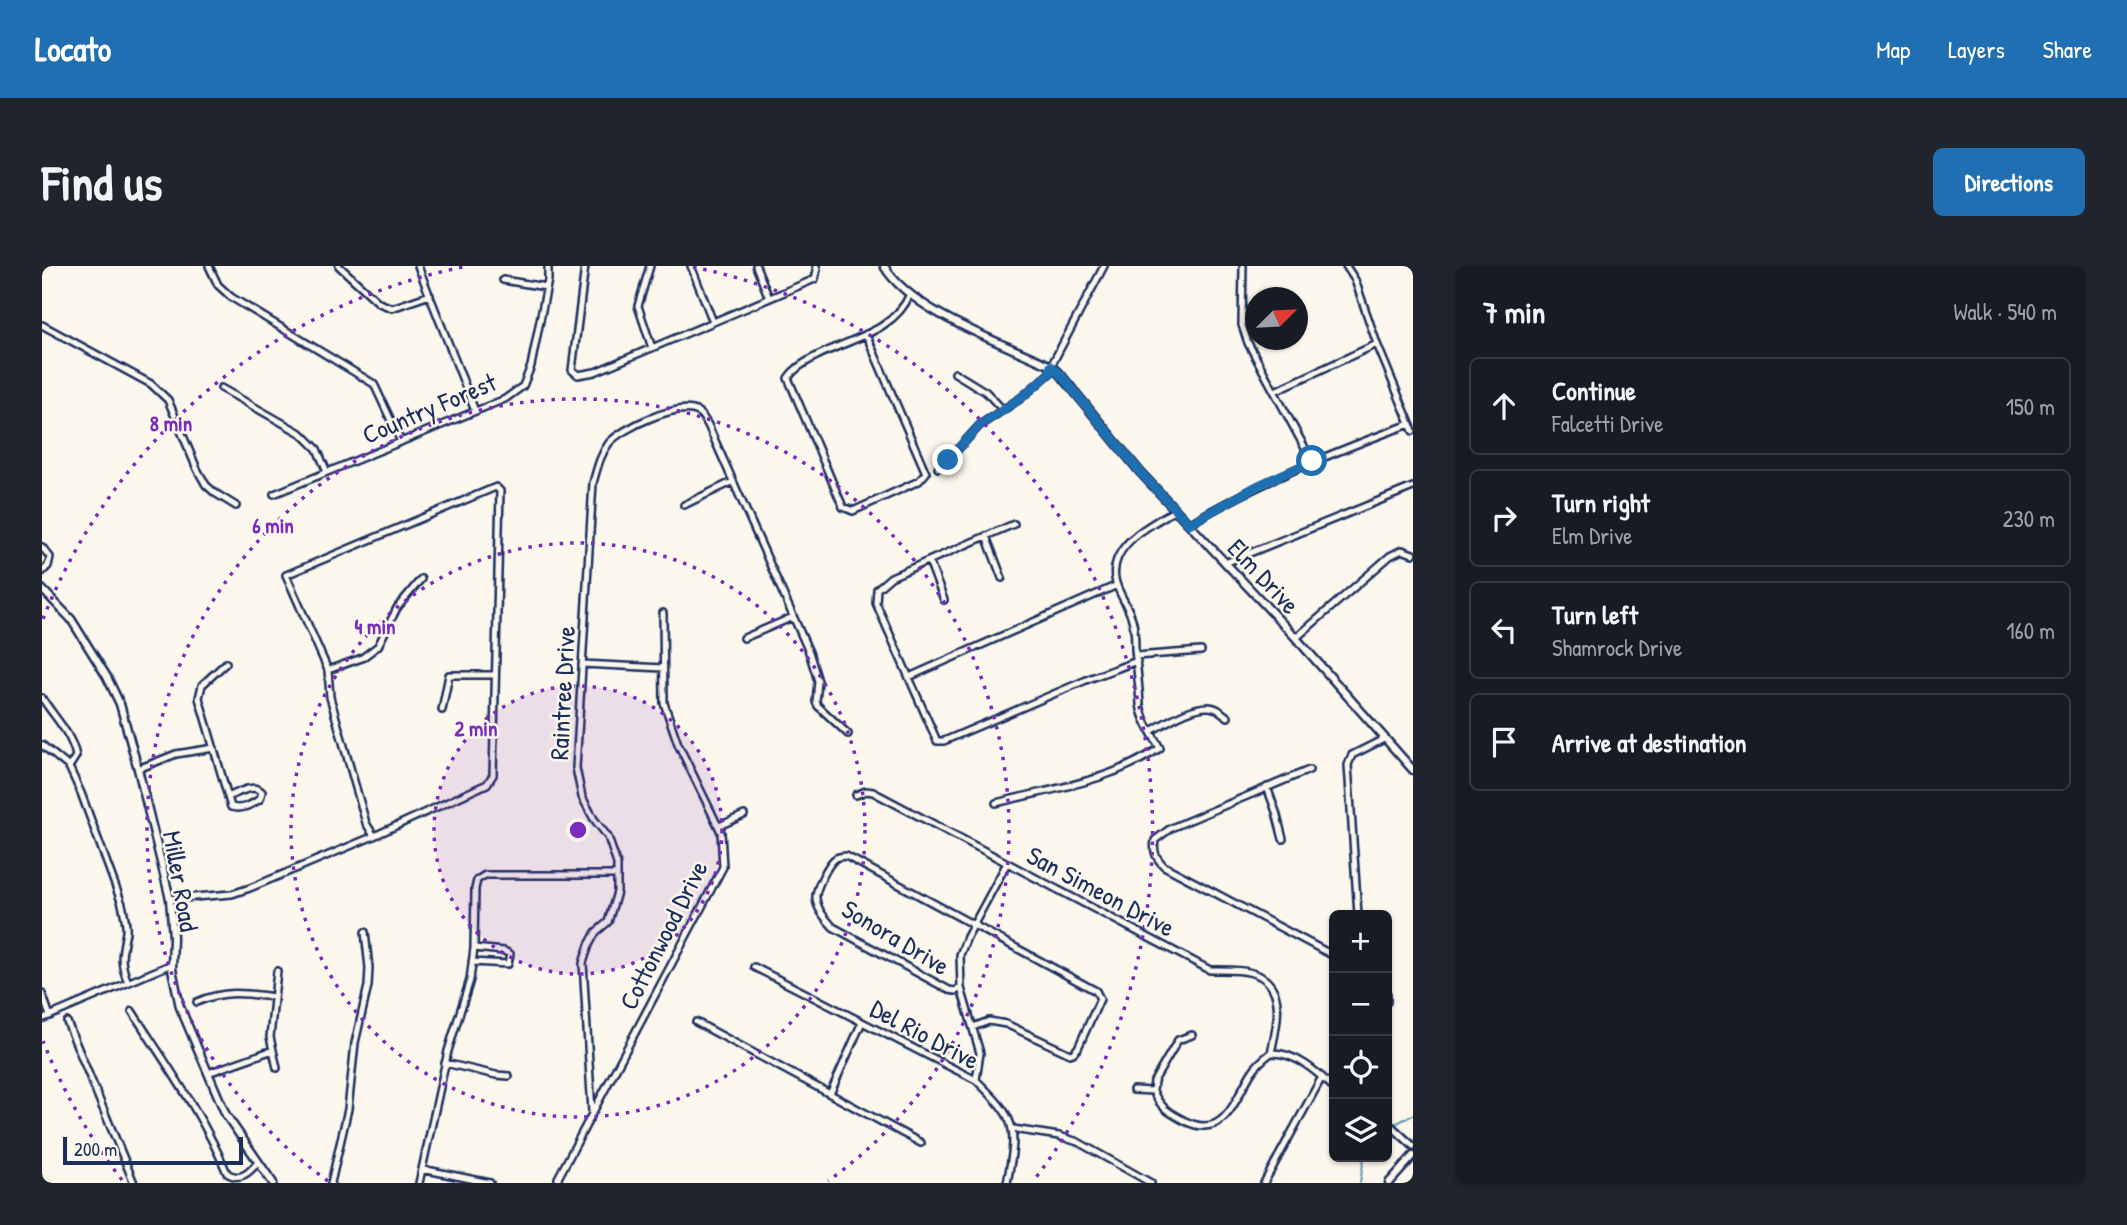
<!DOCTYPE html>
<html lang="en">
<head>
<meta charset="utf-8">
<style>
  :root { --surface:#171b24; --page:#20242c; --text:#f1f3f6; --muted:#9ea1a6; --line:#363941; --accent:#1f6fb2 }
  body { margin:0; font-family:"Patrick Hand",sans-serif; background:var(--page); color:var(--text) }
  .controls { position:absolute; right:21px; bottom:21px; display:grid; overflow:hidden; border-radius:10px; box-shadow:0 2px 5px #0004 }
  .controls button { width:63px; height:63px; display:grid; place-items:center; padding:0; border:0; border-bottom:2px solid var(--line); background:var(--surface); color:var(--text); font:35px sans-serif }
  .compass { position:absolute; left:1203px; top:21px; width:63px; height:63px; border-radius:50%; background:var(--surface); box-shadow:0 2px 5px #0004; rotate:66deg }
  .scale { position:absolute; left:21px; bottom:18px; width:180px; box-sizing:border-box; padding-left:7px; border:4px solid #1b2f5e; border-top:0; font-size:19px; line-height:24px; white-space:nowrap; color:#1b2f5e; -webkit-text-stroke:5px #fbf7ec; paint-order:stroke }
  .stop { position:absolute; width:21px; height:21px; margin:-16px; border:5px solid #1f6fb2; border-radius:50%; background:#fff }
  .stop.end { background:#1f6fb2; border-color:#fff; box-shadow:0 2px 7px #0008 }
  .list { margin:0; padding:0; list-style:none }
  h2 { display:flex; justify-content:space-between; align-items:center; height:91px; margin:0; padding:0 28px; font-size:30px }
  h2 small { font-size:23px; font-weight:400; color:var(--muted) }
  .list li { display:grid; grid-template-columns:46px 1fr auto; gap:21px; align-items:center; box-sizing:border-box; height:98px; margin:0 14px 14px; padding:0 14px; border:2px solid var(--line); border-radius:10px }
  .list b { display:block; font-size:26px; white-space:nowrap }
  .list p { margin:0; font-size:23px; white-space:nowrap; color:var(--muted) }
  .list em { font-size:23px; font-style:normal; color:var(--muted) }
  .icon { flex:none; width:38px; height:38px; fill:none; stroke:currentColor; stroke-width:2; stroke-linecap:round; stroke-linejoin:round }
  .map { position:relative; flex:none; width:1371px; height:917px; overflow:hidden; border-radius:10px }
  header { display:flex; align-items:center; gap:42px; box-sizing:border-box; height:98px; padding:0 35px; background:var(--accent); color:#fff }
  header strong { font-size:33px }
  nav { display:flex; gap:38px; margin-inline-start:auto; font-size:24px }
  .intro { display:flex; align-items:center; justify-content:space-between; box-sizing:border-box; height:168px; padding:0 42px }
  h1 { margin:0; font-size:49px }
  .button { padding:18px 32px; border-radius:10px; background:var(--accent); color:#fff; font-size:24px; font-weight:700 }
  main { display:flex; gap:42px; padding:0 42px }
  aside { flex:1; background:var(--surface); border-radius:10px; box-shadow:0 2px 5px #0004 }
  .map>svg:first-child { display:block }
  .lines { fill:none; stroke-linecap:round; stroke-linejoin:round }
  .stream { stroke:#5f97b0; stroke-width:2 }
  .minor-casing { stroke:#1b2f5e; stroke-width:10 }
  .tertiary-casing { stroke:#1b2f5e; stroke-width:11 }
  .minor { stroke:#fbf7ec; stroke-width:5 }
  .tertiary { stroke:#fbf7ec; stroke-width:6 }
  .route { stroke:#1f6fb2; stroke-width:9 }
  .ring { fill:none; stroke:#7b2cbf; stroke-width:3.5; stroke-dasharray:3.5 7 }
  .labels { text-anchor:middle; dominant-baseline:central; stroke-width:5; stroke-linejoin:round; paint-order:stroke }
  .street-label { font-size:26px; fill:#1b2f5e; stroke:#fbf7ec }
  .centre { fill:#7b2cbf; stroke:#fbf7ec; stroke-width:3.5 }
  .ring-label { font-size:21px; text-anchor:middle; font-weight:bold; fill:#7b2cbf; stroke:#fbf7ec; stroke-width:5; stroke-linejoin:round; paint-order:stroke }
</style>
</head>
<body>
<header>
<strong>Locato</strong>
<nav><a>Map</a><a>Layers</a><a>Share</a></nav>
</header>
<div class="intro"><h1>Find us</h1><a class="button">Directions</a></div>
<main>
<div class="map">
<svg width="1371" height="917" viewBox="0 0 1371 917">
  <rect width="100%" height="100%" fill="#fbf7ec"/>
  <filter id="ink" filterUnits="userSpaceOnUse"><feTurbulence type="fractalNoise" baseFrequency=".0143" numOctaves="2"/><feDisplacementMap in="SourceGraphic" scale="14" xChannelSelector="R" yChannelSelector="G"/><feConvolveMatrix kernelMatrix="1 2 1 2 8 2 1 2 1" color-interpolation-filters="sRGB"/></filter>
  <g filter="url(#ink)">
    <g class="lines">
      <path class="stream" d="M1353 858 1371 849
        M1345 866 1348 863
        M1318 917 1322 891"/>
      <g class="minor-casing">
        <path id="minor" d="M167 0 176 19 189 31 332 118 359 176
          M297 0 337 37 350 42 388 29
          M376 0 433 145
          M543 0 530 104 536 109 553 106 773 13 775 4 774 0
          M608 0 596 40 610 82
          M649 0 671 56
          M714 0 727 32
          M1201 0 1200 59 1206 77 1270 195
          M1304 0 1313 14 1335 78 1371 165
          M461 14 504 21
          M0 59 109 118 126 134 155 203 164 219 173 227 194 240
          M824 68 884 207 877 215 811 245 801 241 746 112C753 102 761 98 771 92 805 73 852 67 868 28
          M913 107 944 126 960 143
          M179 122 260 168 275 183 285 206
          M1233 125 1335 78
          M896 202 906 194 938 159 979 132 1008 107 1009 100 1062 0
          M232 228 463 133 481 120 489 100 506 14V0
          M642 239 690 216
          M972 258 849 311 835 323 834 337 895 475H902L1049 412 1095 395
          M1147 258C1217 216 1292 186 1368 158
          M944 270 960 312
          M0 281 8 291 6 300 0 306
          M887 295 902 334
          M1183 297 1371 221
          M702 372 751 351
          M1254 372 1348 290 1360 284 1371 288
          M1094 390 1159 385
          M184 397 160 419 157 432 186 531 189 541C200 544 209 539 218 533L220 526C211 517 196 527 186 531
          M540 398 621 402
          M286 404 320 392 336 380 355 342 379 313
          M867 411 1073 320
          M0 432C13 452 29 467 34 490L27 501
          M400 444 407 409H452
          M1109 465C1123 457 1156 436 1172 442 1177 443 1182 449 1186 451
          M0 479 27 501 39 527 80 638C82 648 85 657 84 666 80 687 77 696 86 716
          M96 503 134 488 172 482
          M1267 504 1129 562 1113 574C1111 586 1114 592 1122 600L1292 690
          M1225 521 1234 546 1241 573
          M814 529 824 525 831 526 1168 704C1184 704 1204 703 1218 710 1245 725 1234 763 1229 787
          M954 537C1012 522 1068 516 1118 482 1110 468 1100 453 1098 438 1097 420 1095 402 1093 384 1093 375 1093 365 1091 357 1086 333 1064 318 1076 291 1086 269 1114 256 1133 244
          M677 560 702 549
          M128 633 190 628 208 622 332 570 445 518 451 509 458 225 454 221 244 309 286 404 288 431 324 557 332 570
          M1316 649 1306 499 1310 489 1342 473
          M430 696 466 698 468 688 462 685 432 682
          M712 701 934 814C975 854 976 860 965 917
          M919 722 913 725 907 724 791 661C784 653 775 644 774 632 773 624 786 597 794 592 795 591 802 590 804 590L1054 725 1058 733 1036 782 1031 787 1028 788 964 758 947 755 931 761
          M0 727 8 750
          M1345 728V736
          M155 736C182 724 203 727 232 731
          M90 745C124 798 161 849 185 907 198 916 208 906 216 896
          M0 753 130 698
          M25 756 92 917
          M654 756 879 877
          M1229 787C1253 786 1275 806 1292 822
          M403 797 454 809 467 810
          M235 802 228 771 235 705
          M166 807 231 784
          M934 814 938 787 919 722 918 689 925 671 965 597
          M1091 824 1111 825C1118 841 1126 846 1141 854 1183 876 1192 834 1210 806 1215 798 1221 793 1229 787
          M1111 825 1112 815 1136 774 1150 769
          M788 828 820 756
          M550 846 541 697 547 679 554 666 566 656 575 626V598L566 571 552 553 540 531 534 502 551 217C555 203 558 189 567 177 580 162 637 135 656 146 660 148 663 155 666 159L767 386 776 415 774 436 776 440 806 468
          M1345 856 1371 880
          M971 863 1017 870 1036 876 1109 917
          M380 903 448 917
          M289 917 306 843 313 777 326 720 327 702 323 666
          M377 917 406 785 428 714 432 682 433 623 435 614 443 609H575
          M516 917V912L681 601 679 566 636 478 622 437 621 347
          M1222 917 1280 811"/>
      </g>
      <g class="tertiary-casing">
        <path id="tertiary" d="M842 0C869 46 961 77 1009 100L1019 109 1098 206 1254 372 1371 504
          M0 323 29 353 65 411 78 438 96 503 128 633 131 671 130 703 138 741 184 849 231 917
          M1347 917 1371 890"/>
      </g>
      <use href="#minor" class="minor"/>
      <use href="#tertiary" class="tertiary"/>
    </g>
  </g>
  <g class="lines" filter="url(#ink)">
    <path class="route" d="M906 194 938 159 979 132 1008 107 1009 100 1019 109 1098 206 1147 258 1217 219 1270 195"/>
  </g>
  <circle cx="536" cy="564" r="144" fill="#7b2cbf" fill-opacity=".12"/>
  <g class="ring">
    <circle cx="536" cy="564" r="144"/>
    <circle cx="536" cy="564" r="287"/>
    <path d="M286 915A431 431 0 1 1 786 915"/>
    <path d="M80 914A575 575 0 0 1 1 775M1 353A575 575 0 0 1 421 1M651 1A575 575 0 0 1 992 914"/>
  </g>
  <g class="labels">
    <g class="street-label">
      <text transform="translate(387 142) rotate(-23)">Country Forest</text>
      <text transform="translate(1222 310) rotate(47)">Elm Drive</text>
      <text transform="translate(520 427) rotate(-87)">Raintree Drive</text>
      <text transform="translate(139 615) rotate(80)">Miller Road</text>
      <text transform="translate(1059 625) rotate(28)">San Simeon Drive</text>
      <text transform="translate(621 669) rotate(-63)">Cottonwood Drive</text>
      <text transform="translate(854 671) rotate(31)">Sonora Drive</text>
      <text transform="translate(883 768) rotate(28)">Del Rio Drive</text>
    </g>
  </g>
  <circle cx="536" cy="564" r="10" class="centre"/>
  <g class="ring-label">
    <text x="129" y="165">8 min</text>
    <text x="231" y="267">6 min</text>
    <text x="333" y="368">4 min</text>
    <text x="434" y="470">2 min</text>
  </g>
</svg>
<div class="controls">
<button>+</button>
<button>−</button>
<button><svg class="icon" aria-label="locate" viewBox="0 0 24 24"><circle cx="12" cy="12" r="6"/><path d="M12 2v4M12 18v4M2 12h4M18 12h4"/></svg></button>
<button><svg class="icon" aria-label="layers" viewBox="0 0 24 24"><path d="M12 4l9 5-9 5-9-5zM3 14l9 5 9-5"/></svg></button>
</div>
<svg class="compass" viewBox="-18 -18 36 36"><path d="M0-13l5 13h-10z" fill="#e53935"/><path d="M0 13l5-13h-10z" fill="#9ea1a6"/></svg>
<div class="scale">200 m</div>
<div class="stop" style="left:1270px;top:195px"></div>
<div class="stop end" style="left:906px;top:194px"></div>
</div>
<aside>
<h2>7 min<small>Walk · 540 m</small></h2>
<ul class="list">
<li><svg class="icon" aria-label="ahead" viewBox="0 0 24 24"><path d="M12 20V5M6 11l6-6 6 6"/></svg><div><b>Continue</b><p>Falcetti Drive</p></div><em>150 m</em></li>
<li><svg class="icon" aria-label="right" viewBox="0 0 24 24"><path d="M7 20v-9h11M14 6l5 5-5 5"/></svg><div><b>Turn right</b><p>Elm Drive</p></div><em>230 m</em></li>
<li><svg class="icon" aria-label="left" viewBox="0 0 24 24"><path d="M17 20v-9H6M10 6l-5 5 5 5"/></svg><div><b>Turn left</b><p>Shamrock Drive</p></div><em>160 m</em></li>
<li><svg class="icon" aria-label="arrive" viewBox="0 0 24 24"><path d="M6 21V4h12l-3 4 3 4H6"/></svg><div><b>Arrive at destination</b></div></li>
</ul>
</aside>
</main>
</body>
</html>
